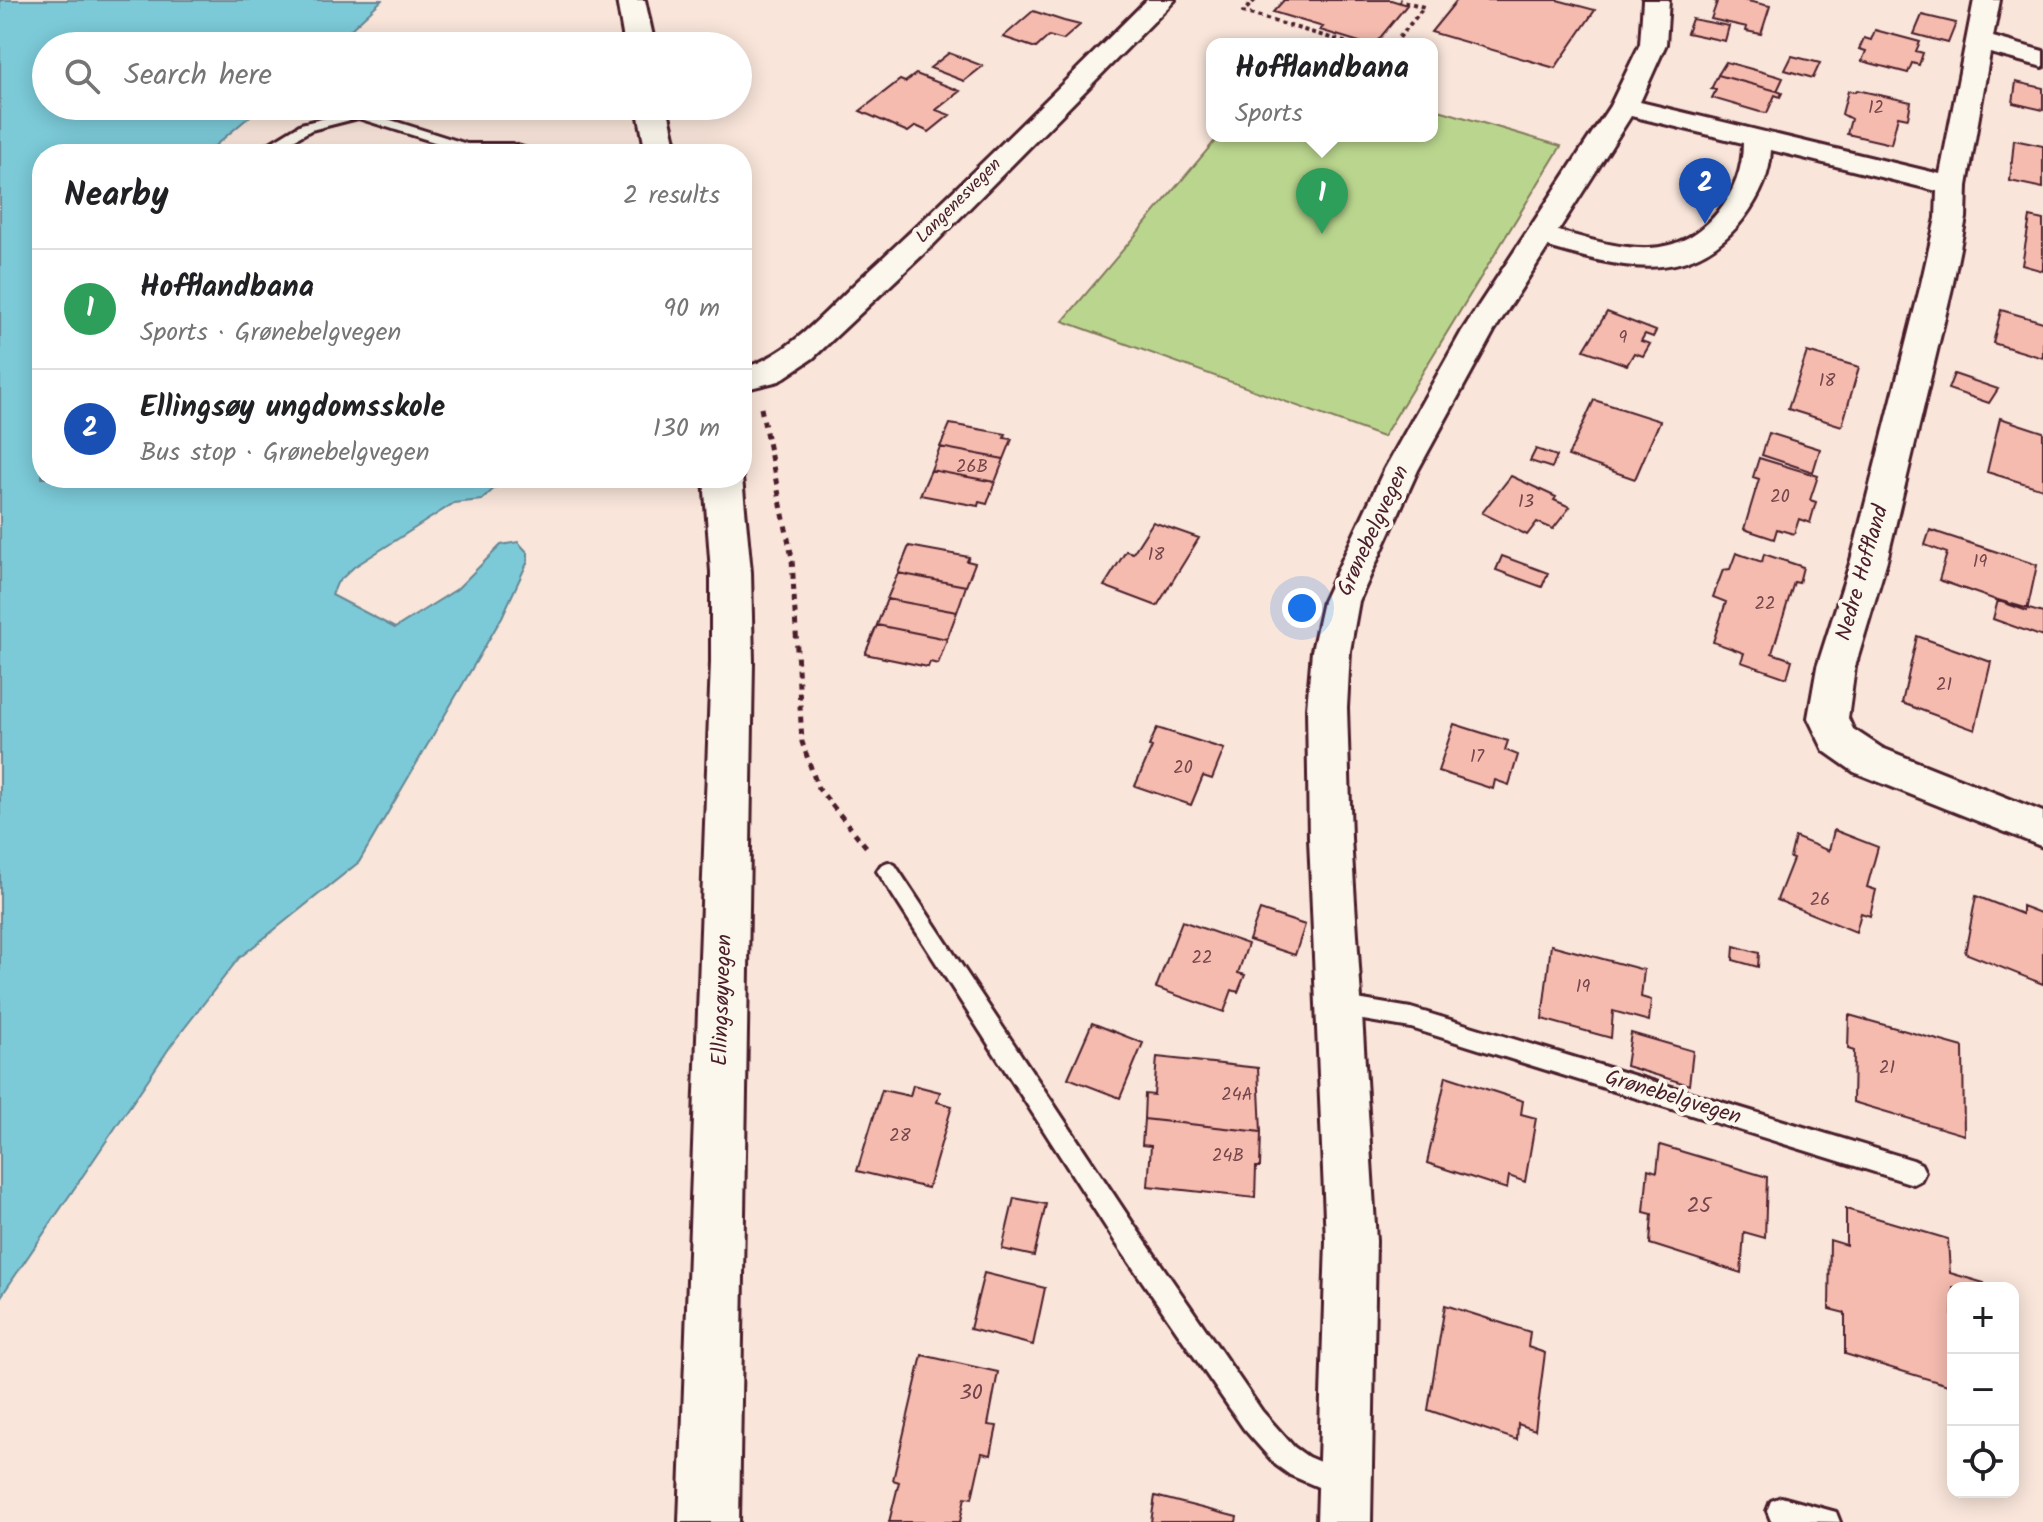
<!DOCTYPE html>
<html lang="en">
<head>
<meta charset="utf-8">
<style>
  :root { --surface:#fff; --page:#f2f2f2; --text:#202124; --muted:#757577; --line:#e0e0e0; --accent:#4a1f2b }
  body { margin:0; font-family:Kalam,sans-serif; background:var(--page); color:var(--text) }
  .controls { position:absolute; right:24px; bottom:24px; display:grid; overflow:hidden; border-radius:16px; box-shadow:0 4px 20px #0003 }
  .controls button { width:72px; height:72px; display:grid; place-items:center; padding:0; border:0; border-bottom:2px solid var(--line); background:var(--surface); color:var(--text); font:40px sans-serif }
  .you { position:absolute; left:1302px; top:608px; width:28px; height:28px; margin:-20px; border:6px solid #fff; border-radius:50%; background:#1a73e8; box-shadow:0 0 0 12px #1a73e833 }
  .badge { display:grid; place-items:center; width:52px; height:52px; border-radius:50%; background:var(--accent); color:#fff; font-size:26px; font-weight:700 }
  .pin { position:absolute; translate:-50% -66px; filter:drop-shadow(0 2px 4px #0008) }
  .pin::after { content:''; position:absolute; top:42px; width:28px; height:24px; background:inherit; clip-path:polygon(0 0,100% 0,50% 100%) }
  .popup { position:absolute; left:1206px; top:38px; width:232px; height:104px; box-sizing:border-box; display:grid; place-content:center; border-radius:16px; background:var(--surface); filter:drop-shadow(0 2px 6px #0005); font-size:26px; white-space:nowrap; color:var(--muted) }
  .popup b { font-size:30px; color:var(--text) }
  .popup::after { content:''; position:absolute; left:50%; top:100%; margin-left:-16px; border:16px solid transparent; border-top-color:var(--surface) }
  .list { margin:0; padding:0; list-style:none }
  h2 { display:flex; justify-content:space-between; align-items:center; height:104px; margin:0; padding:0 32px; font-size:34px }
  h2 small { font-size:26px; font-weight:400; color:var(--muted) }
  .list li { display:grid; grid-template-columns:52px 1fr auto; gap:24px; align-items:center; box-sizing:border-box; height:120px; padding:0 32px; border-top:2px solid var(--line) }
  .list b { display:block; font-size:30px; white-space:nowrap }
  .list p { margin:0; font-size:26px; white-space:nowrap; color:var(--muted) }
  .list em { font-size:26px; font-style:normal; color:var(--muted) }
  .icon { flex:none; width:44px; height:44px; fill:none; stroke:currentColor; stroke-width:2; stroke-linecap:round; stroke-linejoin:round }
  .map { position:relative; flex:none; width:2043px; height:1522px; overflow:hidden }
  .search { position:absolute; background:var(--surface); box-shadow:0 4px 20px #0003; left:32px; top:32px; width:720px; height:88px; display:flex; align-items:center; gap:20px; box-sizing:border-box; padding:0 28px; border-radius:44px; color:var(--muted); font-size:30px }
  .panel { position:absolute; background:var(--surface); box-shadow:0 4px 20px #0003; left:32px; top:144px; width:720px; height:344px; border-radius:32px }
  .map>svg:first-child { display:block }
  .green { fill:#bad68e; stroke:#827a5c; stroke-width:2 }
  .water { fill:#7bcad8; stroke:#678693; stroke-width:2 }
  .building { fill:#f5bbaf; stroke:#4a1f2b; stroke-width:2 }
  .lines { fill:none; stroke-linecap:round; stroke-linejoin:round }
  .service-casing { stroke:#4a1f2b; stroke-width:6 }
  .minor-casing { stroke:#4a1f2b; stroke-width:6 }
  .primary-casing { stroke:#4a1f2b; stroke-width:6 }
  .path-far1 { stroke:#4a1f2b; stroke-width:4; stroke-dasharray:4 4; stroke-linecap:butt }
  .path { stroke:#4a1f2b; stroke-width:5; stroke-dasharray:6 6; stroke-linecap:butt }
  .service { fill:#fbf7ec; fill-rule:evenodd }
  .minor { fill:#fbf7ec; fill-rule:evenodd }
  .primary { fill:#fbf7ec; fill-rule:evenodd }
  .labels { text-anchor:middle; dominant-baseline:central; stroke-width:8; stroke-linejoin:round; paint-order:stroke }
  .number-label { font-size:18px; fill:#75464c }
  .far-street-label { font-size:18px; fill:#4a1f2b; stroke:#fbf7ec }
  .street-label { font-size:22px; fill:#4a1f2b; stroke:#fbf7ec }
  .near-number-label { font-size:22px; fill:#75464c }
</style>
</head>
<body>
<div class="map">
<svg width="2043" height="1522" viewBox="0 0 2043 1522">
  <rect width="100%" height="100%" fill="#f9e5da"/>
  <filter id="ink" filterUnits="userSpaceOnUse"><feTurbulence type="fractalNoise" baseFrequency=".0125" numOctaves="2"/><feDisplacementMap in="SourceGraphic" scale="16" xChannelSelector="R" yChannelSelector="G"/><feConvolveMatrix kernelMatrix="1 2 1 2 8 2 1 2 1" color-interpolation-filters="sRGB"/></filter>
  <g filter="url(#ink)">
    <path class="green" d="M1432 108 1561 146 1383 437 1063 321 1219 136H1432Z"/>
    <path class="water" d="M0 0H382L333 46H46V106H262L205 154H42V478H505L482 500 454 503 354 567 337 583 332 595 395 628 457 589 501 545 518 542 528 553V561L502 617 359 862 239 958 172 1044 0 1298Z"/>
    <path class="building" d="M1284 0H1391L1407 5 1375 44H1366L1320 30 1323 27 1273 12Z
      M1457 0H1557L1595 10 1555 68 1431 32Z
      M1713 0H1743L1770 6 1761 34 1746 31 1747 27 1711 19 1717 2Z
      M1033 11 1064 21 1080 25 1063 40 1049 36 1036 48 1003 37Z
      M1922 15 1956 23 1948 43 1914 34Z
      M1692 19 1729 26 1725 41 1687 33Z
      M1875 30 1920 42 1916 51 1923 53 1919 65 1912 63 1908 73 1862 61 1866 51 1859 49 1864 38 1871 40Z
      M949 53 983 66 964 81 930 68Z
      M1792 56 1820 63 1813 78 1785 70Z
      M1726 62 1777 76 1783 78 1777 91 1718 75Z
      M916 74 960 91 936 110 950 115 929 132 916 126 908 132 860 111 900 80 905 82Z
      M1718 75 1777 91 1782 93 1780 97 1775 95 1767 113 1760 112 1712 98 1716 90 1711 89Z
      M2016 82 2043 88V110L2013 103Z
      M1857 90 1911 102 1908 118 1898 116 1891 144 1847 134 1851 119 1842 114 1848 91 1855 92Z
      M2014 140 2043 146V188L2010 181Z
      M2030 217 2043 220V271L2022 265Z
      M2001 310 2043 322V358L1993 343Z
      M1607 312 1656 331 1653 337 1645 334 1641 341 1650 344 1643 356 1634 353 1627 365 1584 350Z
      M1807 352 1859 367 1842 426 1788 409Z
      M1954 374 1998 389 1989 403 1948 389Z
      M1594 400 1660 421 1635 479 1568 456Z
      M2000 418 2043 432V489L1987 472Z
      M950 424 1006 434 1004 438 1012 439 1004 459 940 447Z
      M1769 433 1820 449 1813 472 1762 455Z
      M940 447 1004 459 995 482 931 470Z
      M1536 449 1557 456 1552 468 1530 461Z
      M1759 458 1818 476 1810 500 1816 502 1810 523 1799 519 1794 534 1777 529 1774 539 1744 529 1759 479 1753 477Z
      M931 470 995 482 987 504 979 502 978 506 920 495Z
      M1511 476 1556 497 1554 500 1570 507 1553 529 1537 522 1527 535 1482 513Z
      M1153 522 1199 538 1157 606 1104 586 1126 551 1133 553Z
      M1930 530 2037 565 2027 611 1939 580 1947 553 1925 545Z
      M909 546 969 557 967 561 975 563 966 586 898 573Z
      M1736 553 1762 562 1764 554 1803 567 1799 583 1794 582 1772 653 1792 660 1787 678 1741 662 1744 653 1713 642 1726 602 1713 597 1723 570 1730 569Z
      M1502 556 1548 573 1542 587 1496 570Z
      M898 573 966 586 957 612 887 599Z
      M887 599 957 612 947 639 877 625Z
      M1998 600 2043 613V637L1993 619Z
      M877 625 947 639 938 664 930 662 928 667 865 654Z
      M1917 636 1991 662 1975 730 1902 703Z
      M1454 724 1508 741 1505 750 1518 755 1509 785 1495 780 1493 789 1438 771Z
      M1157 728 1224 749 1212 779 1203 776 1191 805 1135 786 1152 747 1149 746Z
      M1834 830 1878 847 1867 887 1876 890 1870 916 1861 913 1856 932 1777 900 1793 859 1790 858 1795 837 1829 851Z
      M1976 896 2022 914V906L2043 914V984L1965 953Z
      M1260 910 1305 925 1295 955 1249 940Z
      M1182 921 1248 944 1238 973 1245 975 1238 992 1232 990 1224 1012 1156 988Z
      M1551 945 1644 970 1641 997 1651 1000 1649 1021 1613 1011 1611 1038 1542 1019Z
      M1734 946 1759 953 1758 967 1733 960Z
      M1849 1015 1963 1047 1964 1135 1853 1102 1854 1051 1848 1049Z
      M1092 1023 1143 1043 1120 1098 1068 1078Z
      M1631 1033 1693 1051 1689 1085 1626 1066Z
      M1157 1057 1258 1068 1261 1132 1144 1119 1145 1094 1154 1095Z
      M1446 1076 1523 1101 1521 1114 1536 1118 1525 1182 1509 1176 1507 1189 1427 1163Z
      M913 1085 940 1092 937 1102 952 1106 928 1188 857 1171 882 1090 910 1096Z
      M1144 1119 1261 1132 1260 1167H1256L1255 1198 1148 1186 1151 1146 1142 1145Z
      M1660 1145 1767 1177 1765 1238 1744 1232 1741 1273 1650 1244 1652 1214 1644 1212 1648 1169 1657 1172Z
      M1014 1198 1046 1204 1034 1256 1002 1249Z
      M1846 1209 1948 1239 1950 1273 1984 1283V1288H1953L1951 1386 1845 1354V1313L1829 1309 1830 1240 1846 1245Z
      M984 1273 1045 1288 1033 1345 970 1329Z
      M1445 1305 1530 1332 1528 1347 1545 1353 1535 1430 1518 1424 1517 1440 1428 1410Z
      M922 1355 998 1372 988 1425 997 1426 991 1455 982 1453 972 1498 965 1497 960 1522H889L899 1482 893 1480Z
      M1155 1496 1237 1517 1236 1522H1151Z"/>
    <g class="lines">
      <g class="service-casing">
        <path id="service" d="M359 110 467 144H512L542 154 466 152 358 118 311 130 269 154H252L301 124Z
          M888 862 895 865 1134 1225 1262 1411 1294 1447 1308 1457 1353 1476 1357 1485 1353 1494 1344 1498 1290 1475 1276 1465 1244 1429 1116 1243 881 877 877 871 881 865Z
          M1339 996 1411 1008 1913 1160 1921 1164 1925 1172 1921 1180 1913 1184 1411 1028 1339 1016 1331 1013 1328 1006 1331 999Z
          M1781 1497 1836 1512 1840 1522 1771 1521 1767 1511 1771 1501Z"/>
      </g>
      <g class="minor-casing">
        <path id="minor" d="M1147 0H1175L934 244 813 358 779 381 742 390V368C789 357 828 308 862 277 960 187 1053 93 1147 0Z
          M1643 0H1669L1666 44 1640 102 1940 174 1974 0H2000L1993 37 2043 51V67L1990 53 1967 186 1966 218 1952 288 1887 560 1855 667 1848 718 1853 729 1882 748 2043 812V847L1854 772 1824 751 1808 718 1817 667 1851 560 1920 288 1936 218 1937 191 1771 150C1770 176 1759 198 1744 218 1690 288 1622 268 1548 247L1494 331 1418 470 1359 601 1350 651 1347 708 1351 838 1376 1241 1371 1522H1317L1326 1241 1309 838 1307 708 1312 651 1323 601 1384 470 1462 331 1610 106 1640 44ZM1631 116 1743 143C1743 169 1734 192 1718 212 1673 267 1617 247 1558 231Z"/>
      </g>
      <g class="primary-casing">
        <path id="primary" d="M617 0H645L655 46H625Z
          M637 106H667L678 154H646Z
          M704 478H742L751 572 753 662 739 1522H679L711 662V572Z"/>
      </g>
      <path class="path-far1" d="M1255 0 1243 12 1351 44
        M1394 44 1424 7 1399 0
        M742 329 745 344"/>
      <path class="path" d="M761 408 792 558 802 742 818 788 868 849"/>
      <use href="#service" class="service"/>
      <use href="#minor" class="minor"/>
      <use href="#primary" class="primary"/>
    </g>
  </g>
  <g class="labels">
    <g class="number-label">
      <text x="1876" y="108">12</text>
      <text x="1623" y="338">9</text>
      <text x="1827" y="381">18</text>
      <text x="972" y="467">26B</text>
      <text x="1780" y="497">20</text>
      <text x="1526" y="502">13</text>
      <text x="1156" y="555">18</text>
      <text x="1980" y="562">19</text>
      <text x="1765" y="604">22</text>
      <text x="1944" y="685">21</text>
      <text x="1477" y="757">17</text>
      <text x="1183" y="768">20</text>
      <text x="1820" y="900">26</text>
      <text x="1202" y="958">22</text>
      <text x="1583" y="987">19</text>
      <text x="1887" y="1068">21</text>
      <text x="1237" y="1095">24A</text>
      <text x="900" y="1136">28</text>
      <text x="1228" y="1156">24B</text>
    </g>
    <g class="far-street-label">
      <text transform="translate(959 201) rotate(-45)">Langenesvegen</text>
    </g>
    <g class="street-label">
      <text transform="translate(1374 531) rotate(-65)">Grønebelgvegen</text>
      <text transform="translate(1863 573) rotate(-74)">Nedre Hoffland</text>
      <text transform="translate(723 1000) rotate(-88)">Ellingsøyvegen</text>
      <text transform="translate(1673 1098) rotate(17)">Grønebelgvegen</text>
    </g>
    <g class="near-number-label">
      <text x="1699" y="1206">25</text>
      <text x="971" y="1393">30</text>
    </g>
  </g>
</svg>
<div class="controls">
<button>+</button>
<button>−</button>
<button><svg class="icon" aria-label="locate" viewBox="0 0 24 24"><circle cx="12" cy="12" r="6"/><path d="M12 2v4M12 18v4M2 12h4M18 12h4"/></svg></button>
</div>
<div class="you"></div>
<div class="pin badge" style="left:1322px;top:234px;background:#2e9e5b">1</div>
<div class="popup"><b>Hofflandbana</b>Sports</div>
<div class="pin badge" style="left:1705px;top:224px;background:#1a4fb4">2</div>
<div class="search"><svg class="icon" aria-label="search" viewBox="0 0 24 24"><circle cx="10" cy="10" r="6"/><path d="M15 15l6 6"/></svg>Search here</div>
<section class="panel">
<h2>Nearby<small>2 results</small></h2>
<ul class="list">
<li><span class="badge" style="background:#2e9e5b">1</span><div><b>Hofflandbana</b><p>Sports · Grønebelgvegen</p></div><em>90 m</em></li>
<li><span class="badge" style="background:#1a4fb4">2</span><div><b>Ellingsøy ungdomsskole</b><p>Bus stop · Grønebelgvegen</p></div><em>130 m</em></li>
</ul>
</section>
</div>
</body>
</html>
